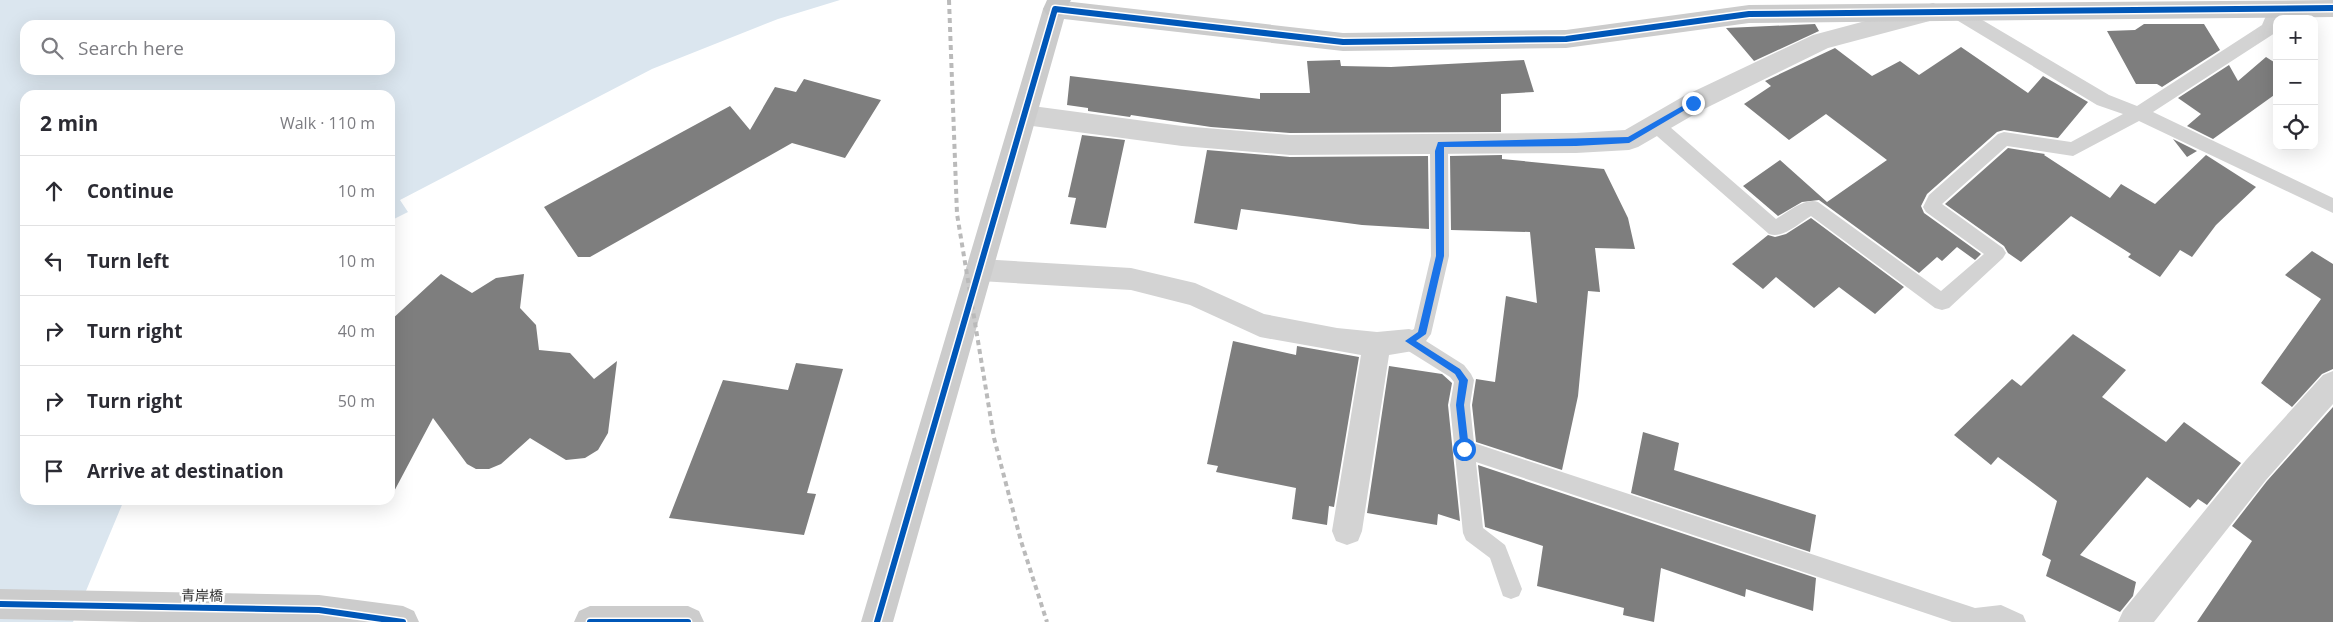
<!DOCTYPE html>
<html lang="en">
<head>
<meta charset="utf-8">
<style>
  :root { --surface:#fff; --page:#f7f7f7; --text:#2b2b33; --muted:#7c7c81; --line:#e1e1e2 }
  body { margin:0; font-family:"Open Sans","Noto Sans JP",sans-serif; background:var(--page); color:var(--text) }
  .controls { position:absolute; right:15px; top:15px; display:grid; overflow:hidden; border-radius:10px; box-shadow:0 5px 20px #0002 }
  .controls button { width:45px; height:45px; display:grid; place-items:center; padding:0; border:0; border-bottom:1px solid var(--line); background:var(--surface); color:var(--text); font:25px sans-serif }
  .stop { position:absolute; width:15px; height:15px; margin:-11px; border:4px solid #1a73e8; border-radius:50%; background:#fff }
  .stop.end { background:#1a73e8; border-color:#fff; box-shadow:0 1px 5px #0008 }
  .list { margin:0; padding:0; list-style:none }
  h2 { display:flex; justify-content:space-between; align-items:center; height:65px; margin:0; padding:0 20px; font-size:21px }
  h2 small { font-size:16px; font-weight:400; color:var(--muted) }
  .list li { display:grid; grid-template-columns:32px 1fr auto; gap:15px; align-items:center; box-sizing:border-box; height:70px; padding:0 20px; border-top:1px solid var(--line) }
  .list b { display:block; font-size:19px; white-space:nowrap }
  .list em { font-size:16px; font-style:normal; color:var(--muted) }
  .icon { flex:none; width:28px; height:28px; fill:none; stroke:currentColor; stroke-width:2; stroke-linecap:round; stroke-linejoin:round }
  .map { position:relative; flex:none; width:2333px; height:622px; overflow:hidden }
  .search { position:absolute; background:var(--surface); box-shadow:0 5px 20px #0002; left:20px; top:20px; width:375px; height:55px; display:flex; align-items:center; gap:12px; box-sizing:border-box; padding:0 18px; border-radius:15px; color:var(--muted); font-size:19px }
  .panel { position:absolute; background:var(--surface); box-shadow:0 5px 20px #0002; left:20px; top:90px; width:375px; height:415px; border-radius:15px }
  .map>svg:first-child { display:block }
  .water { fill:#dbe6ef; fill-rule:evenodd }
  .building { fill:#7e7e7e }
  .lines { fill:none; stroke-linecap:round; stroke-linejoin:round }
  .lane { fill:#d3d3d3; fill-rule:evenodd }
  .street { fill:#d3d3d3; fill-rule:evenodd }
  .secondary { fill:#ccc; fill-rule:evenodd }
  .primary { fill:#c6c6c6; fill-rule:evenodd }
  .rail { stroke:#bababa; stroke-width:4; stroke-dasharray:5 4; stroke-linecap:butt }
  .cycleway-casing { stroke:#fff; stroke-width:9 }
  .cycleway { stroke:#0057b8; stroke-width:6 }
  .route { fill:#1a73e8 }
  .labels { text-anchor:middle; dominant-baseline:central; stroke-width:5; stroke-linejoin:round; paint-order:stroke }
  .street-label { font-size:14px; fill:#2e2e2e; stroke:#fff }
</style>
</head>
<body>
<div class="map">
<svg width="2333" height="622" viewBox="0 0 2333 622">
  <rect width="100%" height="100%" fill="#fff"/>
  <path class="water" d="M0 0H840L778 19 652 69 400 200 408 212 390 221V95H25V500H124L73 622H0ZM25 25H390V70H25Z"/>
  <path class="building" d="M1815 24 1819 31 1754 61 1726 28Z
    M2144 24H2204L2220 50 2162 87 2157 84H2136L2107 31 2135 30Z
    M1961 47 2028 93 2043 76 2088 102 2058 138 2004 130 1997 132 1927 194 1921 206 1924 213 1981 254 1975 260 1957 247 1942 261 1937 257 1919 273 1819 200 1802 202 1778 216 1743 186 1780 160 1827 202 1887 160 1826 114 1789 140 1744 104 1771 86 1765 81 1835 48 1872 76 1900 61 1919 75Z
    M2266 57 2277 64V93L2213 139 2187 126 2201 114 2178 98 2229 65 2238 81Z
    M1340 60 1341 66 1391 67 1524 60 1534 92 1501 94V132L1290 133 1211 127 1131 115 1130 117 1088 111V108L1067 105 1070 76 1260 99V93H1310L1307 61Z
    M804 79 881 100 845 158 792 143 590 257H578L544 207 730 106 750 130 775 87 796 92Z
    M1082 135 1125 140 1106 228 1070 224 1076 198 1068 197Z
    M2173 139 2197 151 2187 157Z
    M2008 148 2045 154 2044 155 2110 198 2121 184 2155 204 2206 155 2256 187 2216 225 2192 257 2180 250 2160 277 2128 257 2131 254 2071 216 2021 262 2008 253 2004 246 1945 204Z
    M1207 150 1290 157 1428 156 1429 229 1362 225 1241 209 1237 230 1194 223Z
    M1502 155V159L1604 169 1628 218 1635 249 1595 248 1600 292 1588 291 1578 396 1562 470 1476 442 1472 405 1476 379 1495 382 1506 296 1537 303 1530 232 1451 230 1450 156Z
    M1811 218 1904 287 1875 314 1839 287 1814 308 1776 277 1763 289 1732 264 1768 235 1775 237 1786 234Z
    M2312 251 2333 264V369L2322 374 2292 407 2261 383 2321 299 2285 275Z
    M441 274 472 293 496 278 524 274 520 308 536 325 539 350 570 353 594 379 617 361 608 433 598 450 585 458 566 460 530 438 501 464 489 469H476L467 464 433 418 390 499V321Z
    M2073 334 2126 370 2102 397 2166 442 2184 422 2241 463 2207 505 2198 499 2190 508 2147 477 2080 555 2136 582 2133 596 2120 612 2046 576 2051 560 2042 555 2057 501 1998 457 1991 465 1954 435 2012 379 2021 386Z
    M1233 341 1296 355 1297 346 1359 357 1334 507 1329 506 1327 525 1292 519 1296 488 1216 472 1218 466 1207 464Z
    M796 363 843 369 807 493 816 494 804 535 669 518 723 380 788 390Z
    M1389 366 1442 374 1452 383 1448 405 1460 521 1438 514 1437 525 1367 513Z
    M2333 407V622H2197L2252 541 2232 526 2267 481Z
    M1643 432 1679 443 1674 470 1816 515 1810 552 1631 493Z
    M1478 465 1816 578 1813 611 1746 589 1745 597 1661 568 1654 622 1623 615 1624 608 1537 586 1543 546 1485 527Z"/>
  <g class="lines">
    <path class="lane" d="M2277 2 2283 4 2285 8 2281 19H2277L2275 33 2153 112 2333 198V213L2139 121 2073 156 2007 146 1942 204 2003 248 2006 253 2003 258 1949 308 1942 310 1935 308 1811 216C1799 223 1783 239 1769 234L1650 130 1647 125 1650 120 1656 118 1662 120 1776 219C1788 212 1805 197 1818 202L1941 291 1984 254 1926 212 1923 207 1929 195 1998 134 2004 132 2071 142 2123 114 2097 105 1950 16 1948 12 1950 8H1962L2109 95 2137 106 2262 25 2271 4Z
      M1441 137 1447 139 1450 144 1448 151 1449 256 1431 334 1426 341 1464 365 1471 374 1474 380 1470 405 1474 443 1975 608 2001 605 2023 615 2026 622H1952L1476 462 1483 528 1505 545 1522 589 1519 596 1511 599 1503 596 1490 558 1466 540 1463 533 1450 405 1454 382 1450 377 1402 347 1399 341 1402 335 1414 329 1431 256 1430 151 1435 139Z"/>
    <path class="street" d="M1933 3 1941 6 1945 12 1941 18 1828 48 1702 110 1638 147 1629 150 1576 153 1290 155 1182 146 1025 125 1016 122 1013 115 1016 108 1025 105 1182 126 1290 135 1576 133 1625 130 1684 96 1813 35Z
      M980 259 1131 268 1195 283 1264 314 1337 328 1377 332 1409 329 1419 332 1423 341 1419 350 1389 355 1362 531 1358 541 1347 545 1336 541 1332 531 1361 355 1260 337 1190 305 1131 290 980 281 970 278 967 270 970 262Z
      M2333 371V404L2266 480 2154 622H2118L2123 611 2246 460 2323 375Z"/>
    <path class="secondary" d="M1055 0 1343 33 1566 30 1749 5 2333 0V17L1749 23 1566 48 1343 51 1064 19 893 622H861L1043 9 1047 3Z
      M0 589 319 595 403 606 414 611 419 622H142L0 619Z
      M590 606H688L699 611 704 622H574L579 611Z"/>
    <path class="primary" d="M1047 0H1071L1063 15 1055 18 1047 15 1043 9Z"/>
    <path class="rail" d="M949 0 957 214 994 438 1021 541 1047 622"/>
    <g class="cycleway-casing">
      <path id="cycleway" d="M0 604 319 610 403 622
        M590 622H688
        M877 622 1055 9 1343 42 1566 39 1749 14 2333 8"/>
    </g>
    <use href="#cycleway" class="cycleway"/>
  </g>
  <path class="route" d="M1691 101 1697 103 1629 143 1576 146 1444 147V256L1426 334 1416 341 1460 369 1468 380 1464 405 1469 449 1467 451H1461L1456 405 1459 381 1455 374 1405 341 1418 332 1436 256 1435 151 1438 142 1628 137Z"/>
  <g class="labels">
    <g class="street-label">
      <text transform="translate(202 595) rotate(1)">青岸橋</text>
    </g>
  </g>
</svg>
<div class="controls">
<button>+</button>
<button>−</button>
<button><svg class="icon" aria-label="locate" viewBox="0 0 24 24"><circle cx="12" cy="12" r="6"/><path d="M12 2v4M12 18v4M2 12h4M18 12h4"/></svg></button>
</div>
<div class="stop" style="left:1464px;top:449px"></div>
<div class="stop end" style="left:1693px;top:103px"></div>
<div class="search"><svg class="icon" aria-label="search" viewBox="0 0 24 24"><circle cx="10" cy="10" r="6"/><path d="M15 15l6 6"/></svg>Search here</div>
<section class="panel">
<h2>2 min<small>Walk · 110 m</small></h2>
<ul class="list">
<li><svg class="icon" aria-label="ahead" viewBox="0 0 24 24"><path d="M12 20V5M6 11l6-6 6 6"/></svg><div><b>Continue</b></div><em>10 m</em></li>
<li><svg class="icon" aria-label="left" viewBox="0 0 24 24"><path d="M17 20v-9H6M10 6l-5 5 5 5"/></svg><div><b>Turn left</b></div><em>10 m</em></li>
<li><svg class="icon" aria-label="right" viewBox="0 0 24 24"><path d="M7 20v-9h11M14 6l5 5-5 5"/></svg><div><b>Turn right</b></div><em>40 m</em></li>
<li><svg class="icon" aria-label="right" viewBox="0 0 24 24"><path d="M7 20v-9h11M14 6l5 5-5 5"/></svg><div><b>Turn right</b></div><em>50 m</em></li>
<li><svg class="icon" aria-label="arrive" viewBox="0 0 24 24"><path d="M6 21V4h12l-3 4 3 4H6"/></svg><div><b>Arrive at destination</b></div></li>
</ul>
</section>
</div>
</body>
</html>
